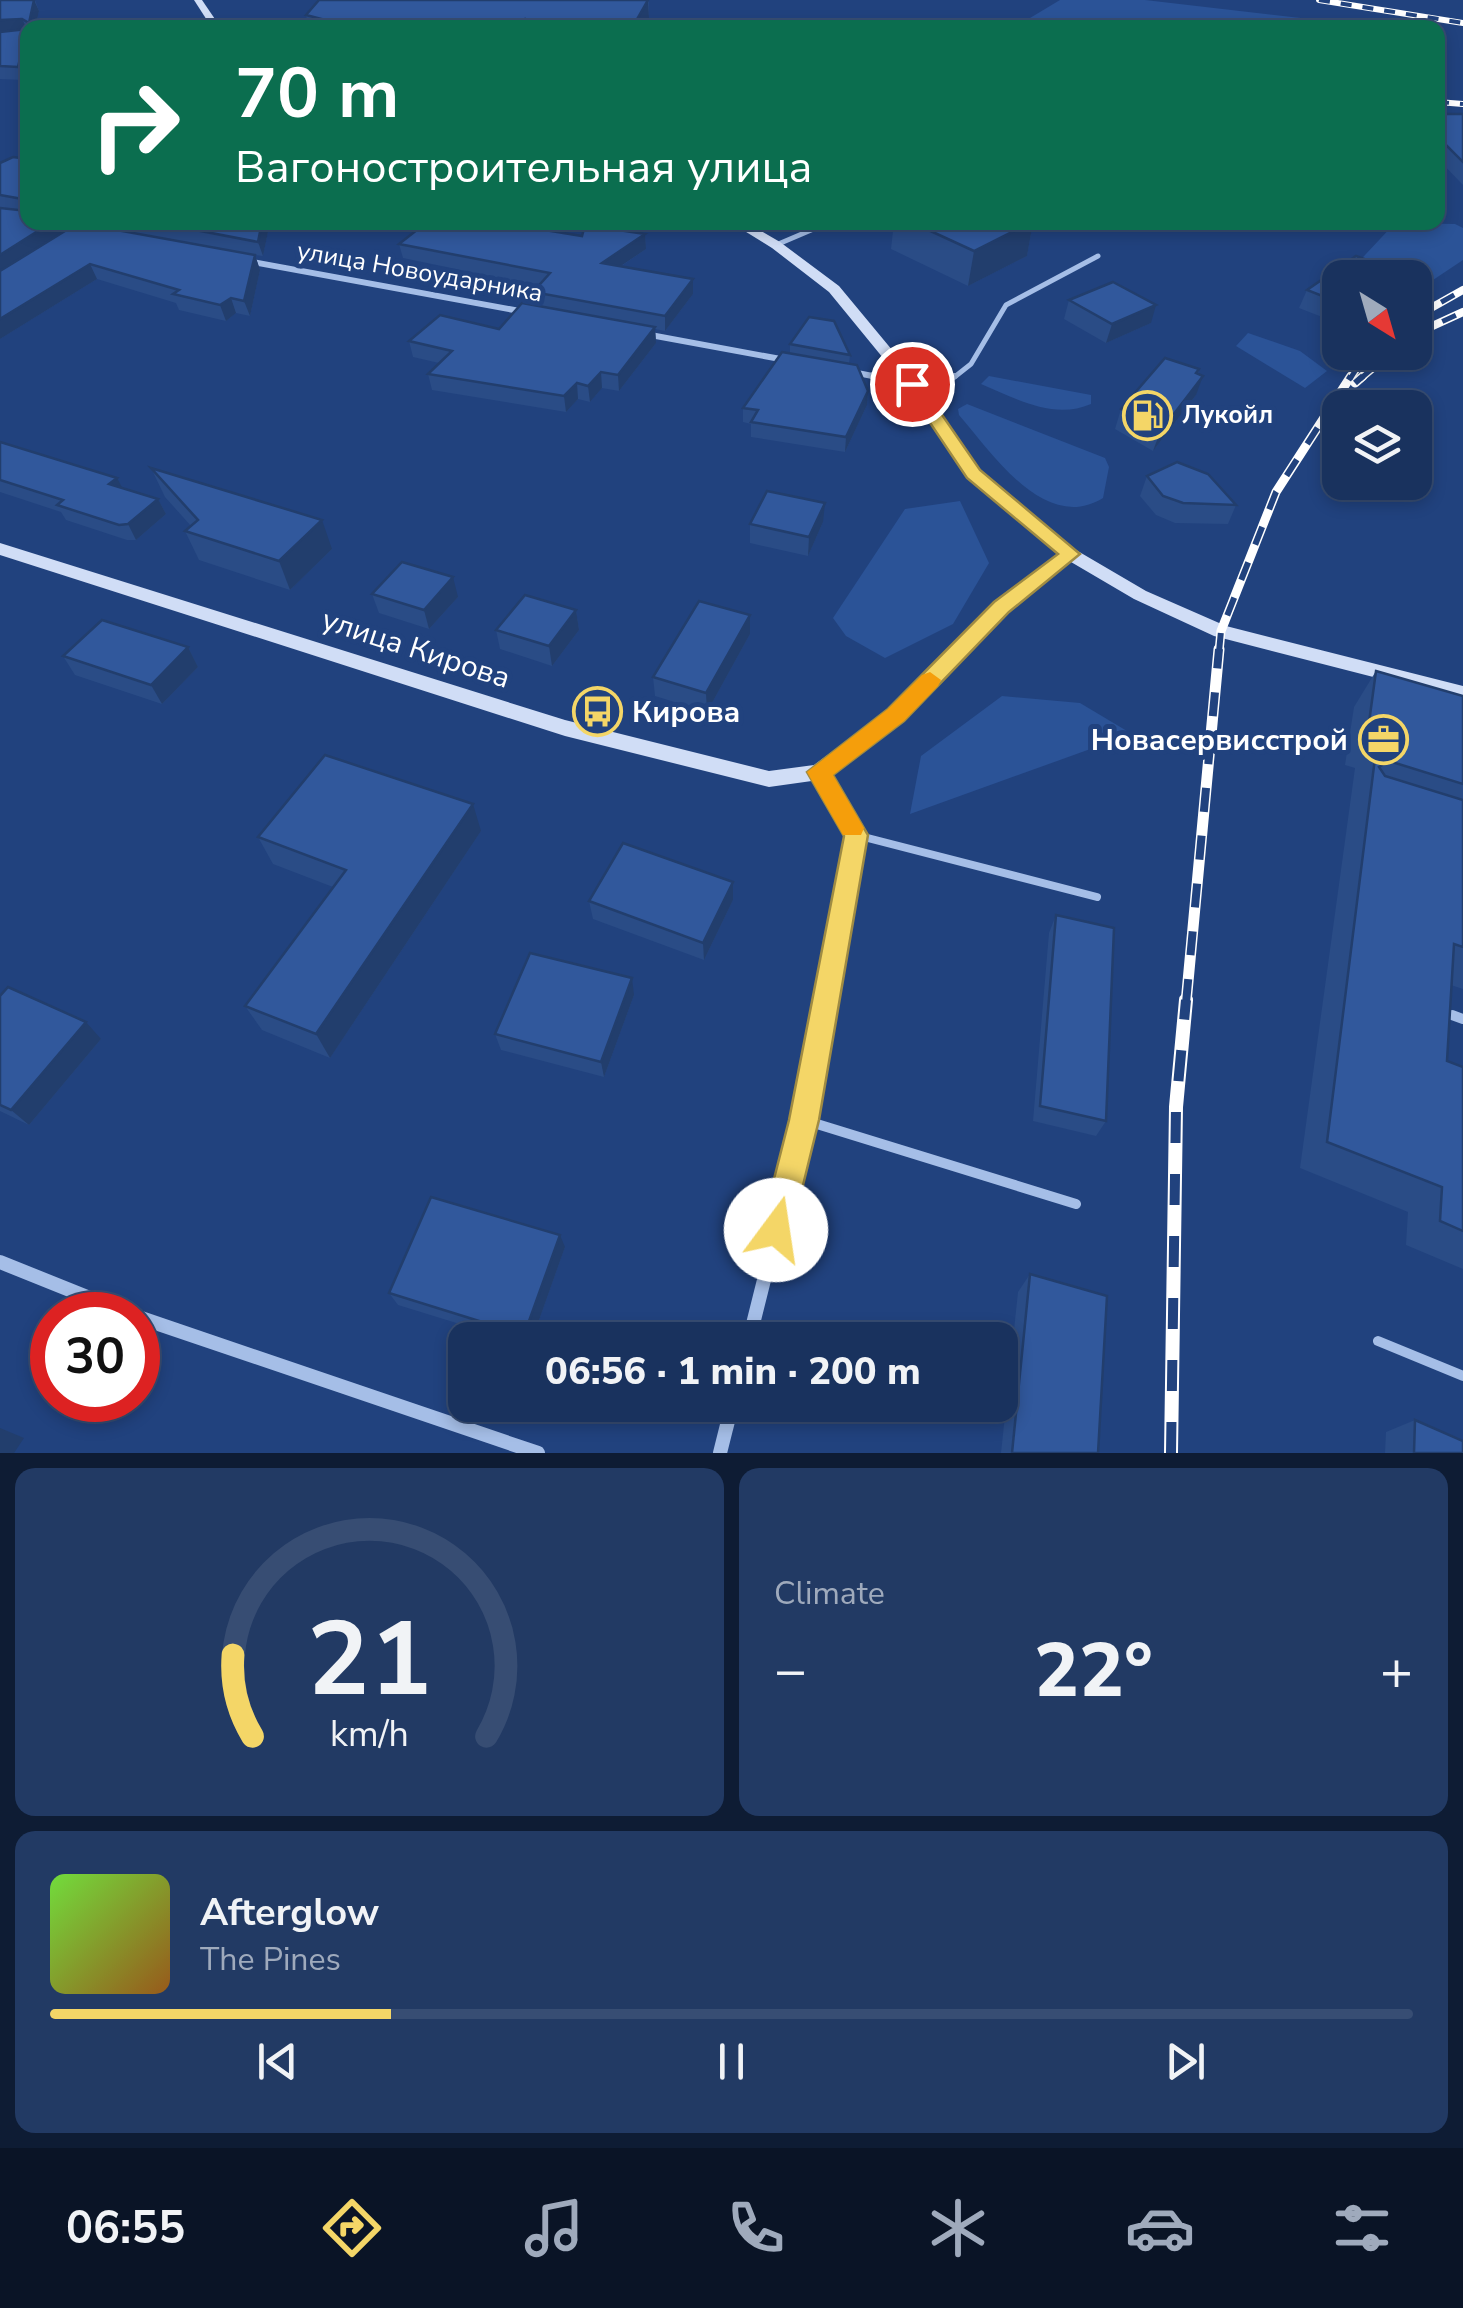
<!DOCTYPE html>
<html lang="en">
<head>
<meta charset="utf-8">
<style>
  body { margin:0; font-family:"Nunito Sans",sans-serif; background:#223a64; color:#f1f3f6; height:100vh; display:flex; flex-direction:column; font-size:38px; white-space:nowrap }
  * { box-sizing:border-box; margin:0 }
  p { font-size:32px; color:#9faabc }
  .icon { flex:none; width:55px; height:55px; fill:none; stroke:currentColor; stroke-width:2; stroke-linecap:round; stroke-linejoin:round }
  .map { position:relative; height:1453px; overflow:hidden }
  .details { display:flex; flex-direction:column; gap:15px; padding:15px; background:#0e1c34; flex:1 }
  .details>* { flex:none }
  .banner { position:absolute; left:20px; top:20px; width:1425px; height:210px; border-radius:20px; box-shadow:0 5px 15px #0003,0 0 0 2px #374d73; background:#0b6e4f; color:#fff; overflow:hidden }
  .needle { width:65px; rotate:143deg }
  .buttons { position:absolute; left:1322px; top:260px; display:grid; gap:20px }
  .buttons a { display:grid; place-items:center; width:110px; height:110px; border-radius:20px; background:#19325e; box-shadow:0 5px 15px #0003,0 0 0 2px #374d73; font-size:50px }
  .speed { position:absolute; left:30px; top:1292px; display:flex; gap:20px; font-size:50px; font-weight:700; text-align:center }
  .speed>* { display:grid; place-content:center; width:130px; height:130px; border-radius:50%; background:#19325e; box-shadow:0 5px 15px #0003,0 0 0 2px #374d73; line-height:1 }
  .speed .limit { border:15px solid #d22; background:#fff; color:#111 }
  .pin { position:absolute; display:grid; place-items:center; width:85px; height:85px; color:#fff; margin:-42px; border:5px solid #fff; border-radius:50%; box-shadow:0 2px 10px #0007 }
  .me { position:absolute; width:110px; margin:-55px; rotate:14deg; stroke-linejoin:round; filter:drop-shadow(0 0 8px #0008) }
  .turn { display:flex; align-items:center; gap:35px; height:210px; padding:0 50px; font-size:45px }
  .turn .icon { width:130px; height:130px; stroke-width:2.5 }
  .turn b { display:block; font-size:70px; line-height:85px }
  .big { font-size:75px; font-weight:800; line-height:1.1 }
  .details .tile { flex:1; display:flex; flex-direction:column; justify-content:center; gap:15px; min-width:0; padding:0 35px; border-radius:20px; background:#223a64 }
  .details .dial { align-items:center; gap:0 }
  .dial svg { height:260px; overflow:visible; fill:none; stroke:#374d73; stroke-width:7; stroke-linecap:round; text-anchor:middle }
  .dial text { fill:#f1f3f6; stroke:none }
  .song { display:flex; align-items:center; gap:30px }
  .cover { width:120px; height:120px; border-radius:15px; background:linear-gradient(135deg,hsl(100 70% 55%),hsl(30 70% 35%)) }
  .played { height:10px; border-radius:5px; background:linear-gradient(90deg,#f4d667 25%,#374d73 25%) }
  .keys { display:flex; justify-content:space-around; direction:ltr }
  .heat { display:flex; justify-content:space-between; align-items:center; font-size:55px; direction:ltr }
  .details .tiles { flex:1; display:grid; gap:15px; grid-template-columns:1fr 1fr }
  .tile:last-child { grid-column:span 2 }
  .trip { position:absolute; left:448px; top:1322px; width:570px; height:100px; border-radius:20px; background:#19325e; box-shadow:0 5px 15px #0003,0 0 0 2px #374d73; font-weight:800; line-height:100px; text-align:center }
  .dock { display:flex; height:160px; justify-content:space-around; align-items:center; background:#0a1426; color:#9faabc }
  .dock .icon { width:70px; height:70px }
  .dock .on { color:#f4d667 }
  .dock b { font-size:45px; color:#f1f3f6 }
  .map>svg:first-child { display:block }
  .green { fill:#2b5397 }
  .lines { fill:none; stroke-linecap:round; stroke-linejoin:round }
  .lane-far3 { stroke:#a5bee7; stroke-width:5 }
  .lane-far2 { stroke:#a5bee7; stroke-width:6 }
  .lane-far1 { stroke:#a5bee7; stroke-width:8 }
  .lane { stroke:#a5bee7; stroke-width:10 }
  .street-far3 { stroke:#a5bee7; stroke-width:6 }
  .street-far2 { stroke:#a5bee7; stroke-width:9 }
  .street-far1 { stroke:#a5bee7; stroke-width:11 }
  .street { stroke:#a5bee7; stroke-width:14 }
  .secondary { fill:#d0ddf6; fill-rule:evenodd }
  .rail-far4-casing { stroke:#fff; stroke-width:6 }
  .rail-far3-casing { stroke:#fff; stroke-width:8 }
  .rail-far2-casing { stroke:#fff; stroke-width:9 }
  .rail-far1-casing { stroke:#fff; stroke-width:11 }
  .rail-casing { stroke:#fff; stroke-width:14 }
  .rail-far4 { stroke:#21427e; stroke-width:4; stroke-dasharray:11; stroke-linecap:butt }
  .rail-far3 { stroke:#21427e; stroke-width:5; stroke-dasharray:15; stroke-linecap:butt }
  .rail-far2 { stroke:#21427e; stroke-width:6; stroke-dasharray:19; stroke-linecap:butt }
  .rail-far1 { stroke:#21427e; stroke-width:8; stroke-dasharray:24; stroke-linecap:butt }
  .rail { stroke:#21427e; stroke-width:10; stroke-dasharray:31; stroke-linecap:butt }
  .wall { fill:#2a4c86 }
  .shaded-wall { fill:#223e6d }
  .building { fill:#31589c; stroke:#223e6d; stroke-width:2.5 }
  .route { fill:#f4d667; stroke:#9f8b43; stroke-width:2.5 }
  .slow { fill:#f59e0b }
  .labels { text-anchor:middle; dominant-baseline:central; stroke-width:10; stroke-linejoin:round; paint-order:stroke }
  .far-street-label { font-size:25px; fill:#fff; stroke:#21427e }
  .far-poi-label { font-size:25px; font-weight:bold; fill:#fff; stroke:#21427e; text-anchor:start }
  .street-label { font-size:30px; fill:#fff; stroke:#21427e }
  .poi-label { font-size:30px; font-weight:bold; fill:#fff; stroke:#21427e; text-anchor:start }
</style>
</head>
<body>
<div class="map">
<svg width="1463" height="1453" viewBox="0 0 1463 1453">
  <rect width="100%" height="100%" fill="#21427e"/>
  <!-- green -->
  <g class="green">
    <path d="M1060,0H1145L1379,27L1109,28L1025,21Z"/>
    <path d="M1395,223L1455,224L1463,228V260L1415,292V278L1371,277L1351,270Z"/>
    <path d="M1248,333L1300,351L1327,371L1305,388L1236,346Z"/>
    <path d="M989,376L1091,395V404C1054,420 1017,399 981,384Z"/>
    <path d="M967,404L1105,458L1109,467L1103,498C1045,534 992,453 959,415L958,409Z"/>
    <path d="M960,501L989,563L953,624L885,658L846,636L833,618L905,509Z"/>
    <path d="M1002,696L1080,703L1132,734L910,814L921,756Z"/>
  </g>
  <g class="lines">
    <!-- lane-far3 -->
    <g class="lane-far3">
      <path d="M776,245L830,222"/>
      <path d="M952,379L971,364L1006,305L1098,256"/>
    </g>
    <!-- lane-far2 -->
    <path class="lane-far2" d="M912,383L955,376"/>
    <!-- lane-far1 -->
    <path class="lane-far1" d="M856,835L1097,897"/>
    <!-- lane -->
    <g class="lane">
      <path d="M1452,1015L1463,1019"/>
      <path d="M804,1120L1076,1204"/>
      <path d="M1378,1341L1463,1376"/>
    </g>
    <!-- street-far3 -->
    <g class="street-far3">
      <path d="M39,222L83,231"/>
      <path d="M247,261L525,312"/>
      <path d="M645,334L786,360"/>
      <path d="M852,372L888,379"/>
    </g>
    <!-- street-far2 -->
    <path class="street-far2" d="M874,376L912,383"/>
    <!-- street-far1 -->
    <path class="street-far1" d="M819,773L856,835L825,1003"/>
    <!-- street -->
    <g class="street">
      <path d="M0,1262L132,1315"/>
      <path d="M138,1317L538,1453"/>
      <path d="M749,1340L804,1120L826,1000"/>
      <path d="M720,1453L732,1405"/>
    </g>
    <!-- secondary -->
    <g class="secondary">
      <path d="M194,0H202L221,28H212Z"/>
      <path d="M730,222H746L780,242L839,286L917,380L979,471L1076,550L1146,591L1226,626L1463,686V700L1214,636L1134,599L1071,562L1007,611L903,720L826,779L769,787L565,736L0,555V543L565,720L769,771L814,765L889,710L995,603L1059,554L967,477L906,386L829,292L772,248Z"/>
    </g>
    <defs>
      <g id="rail-far4">
        <path d="M1319,0L1463,23"/>
        <path d="M1438,102L1463,104"/>
      </g>
      <g id="rail-far3">
        <path d="M1415,317L1463,290"/>
        <path d="M1415,334L1463,312"/>
        <path d="M1350,379L1367,352"/>
        <path d="M1360,379L1392,352"/>
      </g>
      <g id="rail-far2">
        <path d="M1355,383L1363,376"/>
        <path d="M1219,652L1221,631L1276,492L1351,376"/>
      </g>
      <path id="rail-far1" d="M1186,1003L1219,649"/>
      <path id="rail" d="M1171,1453L1176,1107L1186,1000"/>
    </defs>
    <!-- rail-far4 casing -->
    <use href="#rail-far4" class="rail-far4-casing"/>
    <!-- rail-far3 casing -->
    <use href="#rail-far3" class="rail-far3-casing"/>
    <!-- rail-far2 casing -->
    <use href="#rail-far2" class="rail-far2-casing"/>
    <!-- rail-far1 casing -->
    <use href="#rail-far1" class="rail-far1-casing"/>
    <!-- rail casing -->
    <use href="#rail" class="rail-casing"/>
    <!-- rail-far4 -->
    <use href="#rail-far4" class="rail-far4"/>
    <!-- rail-far3 -->
    <use href="#rail-far3" class="rail-far3"/>
    <!-- rail-far2 -->
    <use href="#rail-far2" class="rail-far2"/>
    <!-- rail-far1 -->
    <use href="#rail-far1" class="rail-far1"/>
    <!-- rail -->
    <use href="#rail" class="rail"/>
  </g>
  <!-- wall -->
  <g class="wall">
    <path d="M0,0H35L39,11L35,28H28V63L24,80L0,79Z"/>
    <path d="M649,0V18L644,28H309L306,15Z"/>
    <path d="M1438,114H1463V185L1438,159Z"/>
    <path d="M28,159V222H60L64,232L101,226L99,222H270L263,256L255,255L260,270L250,316L236,313L226,321L179,310L176,303L97,279L0,339V163Z"/>
    <path d="M894,222H1033L1027,256L968,286L891,249Z"/>
    <path d="M645,234L646,249L620,267L693,294L665,331L655,329L656,343L619,391L602,388L590,402L578,399L566,412L432,390L428,374L439,363L413,357L409,341L499,329L535,305L533,292L538,286L403,258L399,244Z"/>
    <path d="M1356,256L1402,273L1400,278H1340V324L1299,308L1307,290Z"/>
    <path d="M1069,300L1151,323L1106,343L1064,319Z"/>
    <path d="M790,344L850,355L849,364L868,391L867,405L845,452L751,437V424L743,422V408L790,353Z"/>
    <path d="M1199,369L1196,395L1153,451L1115,429L1121,409Z"/>
    <path d="M0,442L122,488L158,499L166,514L136,540H127L66,520L61,512L0,492Z"/>
    <path d="M151,468L332,549L290,590L199,560L185,531L191,526L165,497Z"/>
    <path d="M1147,476L1236,505L1228,524L1175,523L1156,515L1140,496Z"/>
    <path d="M823,522L808,556L750,543V524Z"/>
    <path d="M372,594L458,597L429,629L379,613Z"/>
    <path d="M576,610L579,630L552,666L500,649L496,630Z"/>
    <path d="M750,615V634L707,712L655,696L653,677Z"/>
    <path d="M188,647L198,667L162,704L75,675L63,656Z"/>
    <path d="M1376,671L1463,696V989L1451,985L1447,1061L1463,1067V1269L1406,1245L1408,1212L1300,1168L1355,768L1345,765L1354,707Z"/>
    <path d="M481,831L330,1058L262,1030L245,1006L333,887L273,864L258,837Z"/>
    <path d="M733,900L704,960L593,919L589,901Z"/>
    <path d="M1056,915L1106,1121L1096,1136L1033,1121L1049,933Z"/>
    <path d="M634,995L604,1077L501,1050L495,1034Z"/>
    <path d="M0,996L101,1039L29,1125L0,1111Z"/>
    <path d="M565,1247L532,1340H512L398,1305L389,1293Z"/>
    <path d="M1030,1274L1098,1453H1001L1018,1292Z"/>
    <path d="M1415,1420L1463,1453H1385L1386,1432Z"/>
  </g>
  <!-- shaded-wall -->
  <g class="shaded-wall">
    <path d="M34,0L39,11L35,28H31L29,23Z"/>
    <path d="M648,0L649,18L644,28H632Z"/>
    <path d="M22,19L28,30V63L24,80L0,33V20Z"/>
    <path d="M525,19L526,28H515Z"/>
    <path d="M52,222H60L65,234L0,275V255Z"/>
    <path d="M262,222H270L263,256L258,242Z"/>
    <path d="M1033,222L1027,256L968,286L974,251Z"/>
    <path d="M645,234L646,249L603,278L602,263Z"/>
    <path d="M255,255L260,270L250,316L244,301Z"/>
    <path d="M90,264L97,279L0,339V319Z"/>
    <path d="M693,279V294L665,331V316Z"/>
    <path d="M231,298L236,313L226,321L220,305Z"/>
    <path d="M1156,305L1151,323L1106,343L1112,324Z"/>
    <path d="M655,327L656,343L619,391L618,375Z"/>
    <path d="M601,372L602,388L590,402L588,386Z"/>
    <path d="M1203,376L1196,395L1153,451L1160,432Z"/>
    <path d="M577,383L578,399L566,412L564,396Z"/>
    <path d="M868,391L867,405L845,452L846,437Z"/>
    <path d="M117,478L125,493L109,484Z"/>
    <path d="M158,499L166,514L136,540L128,524Z"/>
    <path d="M825,503L823,522L808,556L809,537Z"/>
    <path d="M322,520L332,549L290,590L279,561Z"/>
    <path d="M453,577L458,597L429,629L424,610Z"/>
    <path d="M576,610L579,630L552,666L549,646Z"/>
    <path d="M750,615V634L707,712L706,693Z"/>
    <path d="M188,647L198,667L162,704L151,685Z"/>
    <path d="M473,804L481,831L330,1058L316,1034Z"/>
    <path d="M733,882V900L704,960L703,943Z"/>
    <path d="M632,978L634,995L604,1077L601,1062Z"/>
    <path d="M86,1022L101,1039L29,1125L11,1110Z"/>
    <path d="M560,1235L565,1247L532,1340H527L524,1335Z"/>
    <path d="M0,1428L24,1438L14,1453H0Z"/>
  </g>
  <!-- building -->
  <g class="building">
    <path d="M0,0H34L29,23L22,19L0,20Z"/>
    <path d="M319,0H648L632,28H532L525,19L515,28H356L306,15Z"/>
    <path d="M27,29L18,67L0,66V32Z"/>
    <path d="M1438,114H1463V162L1438,137Z"/>
    <path d="M13,157L28,159V200L0,195V163Z"/>
    <path d="M0,208L28,211V222H52L0,255Z"/>
    <path d="M154,222H262L258,242Z"/>
    <path d="M427,222H496L582,236L585,225L645,234L602,263L693,279L665,316L533,292L550,273L399,244Z"/>
    <path d="M911,222H1032L974,251Z"/>
    <path d="M78,223L255,255L244,301L231,298L220,305L173,294L179,290L90,264L0,319V271Z"/>
    <path d="M1356,256L1402,273L1396,278H1340V303L1307,290Z"/>
    <path d="M1113,282L1156,305L1112,324L1069,300Z"/>
    <path d="M522,303L655,327L618,375L601,372L588,386L577,383L564,396L428,374L452,351L409,341L440,315L499,329Z"/>
    <path d="M809,317L834,321L850,355L790,344Z"/>
    <path d="M782,352L857,365L868,391L846,437L751,422L758,410L743,408Z"/>
    <path d="M1165,358L1199,369L1196,373L1203,376L1160,432L1121,409Z"/>
    <path d="M0,442L117,478L109,484L158,499L128,524L119,525L57,505L63,500L0,480Z"/>
    <path d="M1177,462L1208,474L1236,505L1183,503L1163,496L1147,476Z"/>
    <path d="M151,468L322,520L279,561L185,531L198,520Z"/>
    <path d="M767,491L825,503L809,537L750,524Z"/>
    <path d="M402,562L453,577L424,610L372,594Z"/>
    <path d="M525,595L576,610L549,646L496,630Z"/>
    <path d="M699,601L750,615L706,693L653,677Z"/>
    <path d="M102,620L188,647L151,685L63,656Z"/>
    <path d="M1376,671L1463,696V784L1389,761L1379,767L1385,776L1463,800V947L1454,944L1447,1061L1463,1067V1231L1440,1221L1442,1187L1327,1142L1378,734L1368,730Z"/>
    <path d="M325,755L473,804L316,1034L245,1006L346,870L258,837Z"/>
    <path d="M623,843L733,882L703,943L589,901Z"/>
    <path d="M1056,915L1114,928L1106,1121L1040,1106Z"/>
    <path d="M530,953L632,978L601,1062L495,1034Z"/>
    <path d="M8,987L86,1022L11,1110L0,1105V996Z"/>
    <path d="M431,1197L560,1235L524,1335L389,1293Z"/>
    <path d="M1030,1274L1107,1296L1098,1453H1012Z"/>
    <path d="M1415,1420L1463,1441V1453H1414Z"/>
  </g>
  <!-- route -->
  <path class="route" d="M906,380H918L980,470L1080,554L1009,612L904,721L833,775L868,835L819,1120L792,1230L788,1241L776,1246L765,1241L761,1230L789,1120L844,836L807,772L888,709L994,602L1058,554L967,478L904,384Z"/>
  <!-- slow -->
  <path class="slow" d="M930,672L941,680L938,686L904,721L833,775L864,828L861,835H843L807,772L888,709L922,675Z"/>
  <!-- icons -->
  <defs>
    <symbol id="fuel-ring" viewBox="-11 -11 22 22"><circle r="9.5" fill="#21427e" stroke="#f4d667" stroke-width="1.5"/><path d="M-5.5-6h7V0h2V4h1.3V-2.5L3-4.5l.8-.8L6-3V5H2.5V1h-1V6h-7ZM-4.2-4.7v3.2H.2V-4.7Z" fill="#f4d667"/></symbol>
    <symbol id="bus-ring" viewBox="-11 -11 22 22"><circle r="9.5" fill="#21427e" stroke="#f4d667" stroke-width="1.5"/><path d="M-5-6H5V4H4V6H2V4H-2V6H-4V4H-5ZM-3.5-4V0h7V-4ZM-3.5 1.2v1.5H-2V1.2ZM2 1.2v1.5H3.5V1.2Z" fill="#f4d667"/></symbol>
    <symbol id="office-ring" viewBox="-11 -11 22 22"><circle r="9.5" fill="#21427e" stroke="#f4d667" stroke-width="1.5"/><path d="M-6-3h4V-5.5h4V-3h4V5H-6ZM-1-4.5V-3h2v-1.5ZM-6 0V1H6V0Z" fill="#f4d667"/></symbol>
  </defs>
  <g fill-rule="evenodd">
    <use href="#fuel-ring" x="1120" y="388" width="55" height="55"/>
    <use href="#bus-ring" x="570" y="684" width="55" height="55"/>
    <use href="#office-ring" x="1356" y="712" width="55" height="55"/>
  </g>
  <g class="labels">
    <!-- far-street labels -->
    <g class="far-street-label">
      <text transform="translate(420 272) rotate(10)">улица Новоударника</text>
    </g>
    <!-- far-poi labels -->
    <g class="far-poi-label">
      <text x="1182" y="415">Лукойл</text>
    </g>
    <!-- street labels -->
    <g class="street-label">
      <text transform="translate(416 649) rotate(18)">улица Кирова</text>
    </g>
    <!-- poi labels -->
    <g class="poi-label">
      <text x="632" y="712">Кирова</text>
      <text x="1348" y="740" text-anchor="end">Новасервисстрой</text>
    </g>
  </g>
</svg>
<div class="buttons">
<a><svg class="needle" viewBox="-14 -14 28 28"><path d="M0-13l5 13h-10z" fill="#e53935"/><path d="M0 13l5-13h-10z" fill="#9faabc"/></svg></a>
<a><svg class="icon" aria-label="layers" viewBox="0 0 24 24"><path d="M12 4l9 5-9 5-9-5zM3 14l9 5 9-5"/></svg></a>
</div>
<div class="speed"><div class="limit">30</div></div>
<div class="pin" style="left:912px;top:384px;background:#d93025"><svg class="icon" aria-label="arrive" viewBox="0 0 24 24"><path d="M6 21V4h12l-3 4 3 4H6"/></svg></div>
<svg class="me" style="left:776px;top:1230px" viewBox="-20 -20 40 40"><circle r="19" fill="#fff"/><path d="M0-13L10 11 0 6-10 11z" fill="#f4d667"/></svg>
<div class="trip">06:56 · 1 min · 200 m</div>
<div class="banner">
<div class="turn"><svg class="icon" aria-label="right" viewBox="0 0 24 24"><path d="M7 20v-9h11M14 6l5 5-5 5"/></svg><div><b>70 m</b>Вагоностроительная улица</div></div>
</div>
</div>
<section class="details">
<div class="tiles">
<div class="tile dial"><svg viewBox="0 0 100 80">
<path d="M14 69A42 42 0 1 1 86 69"/>
<path d="M14 69A42 42 0 0 1 8 44" stroke="#f4d667"/>
<text x="50" y="56" font-size="32" font-weight="700">21</text>
<text x="50" y="72" font-size="11">km/h</text>
</svg></div>
<div class="tile"><p>Climate</p>
<div class="heat"><a>−</a><b class="big">22°</b><a>+</a></div>
</div>
<div class="tile">
<div class="song"><i class="cover"></i><div><b>Afterglow</b><p>The Pines</p></div></div>
<div class="played"></div>
<div class="keys"><svg class="icon" aria-label="previous" viewBox="0 0 24 24"><path d="M18 5L8 12l10 7zM5 5v14"/></svg><svg class="icon" aria-label="pause" viewBox="0 0 24 24"><path d="M8 5v14M16 5v14"/></svg><svg class="icon" aria-label="next" viewBox="0 0 24 24"><path d="M6 5l10 7-10 7zM19 5v14"/></svg></div>
</div>
</div>
</section>
<nav class="dock">
<b>06:55</b>
<svg class="icon on" aria-label="directions" viewBox="0 0 24 24"><path d="M12 3l9 9-9 9-9-9zM9 14v-3h6M13 9l2 2-2 2"/></svg>
<svg class="icon" aria-label="music" viewBox="0 0 24 24"><path d="M9 18V5l10-2v13"/><circle cx="6" cy="18" r="3"/><circle cx="16" cy="16" r="3"/></svg>
<svg class="icon" aria-label="phone" viewBox="0 0 24 24"><path d="M5 4h4l2 5-3 2q2 4 5 5l2-3 5 2v4C11 20 4 13 5 4z"/></svg>
<svg class="icon" aria-label="climate" viewBox="0 0 24 24"><path d="M12 3v18M4 7l16 10M4 17L20 7"/></svg>
<svg class="icon" aria-label="car" viewBox="0 0 24 24"><path d="M5 17H2v-5l4-1 3-4h7l3 4 3 1v5h-3M9 17h6M6 11h13"/><circle cx="7" cy="17" r="2"/><circle cx="17" cy="17" r="2"/></svg>
<svg class="icon" aria-label="filters" viewBox="0 0 24 24"><path d="M4 7h16M4 17h16"/><circle cx="9" cy="7" r="2"/><circle cx="15" cy="17" r="2"/></svg>
</nav>
</body>
</html>
